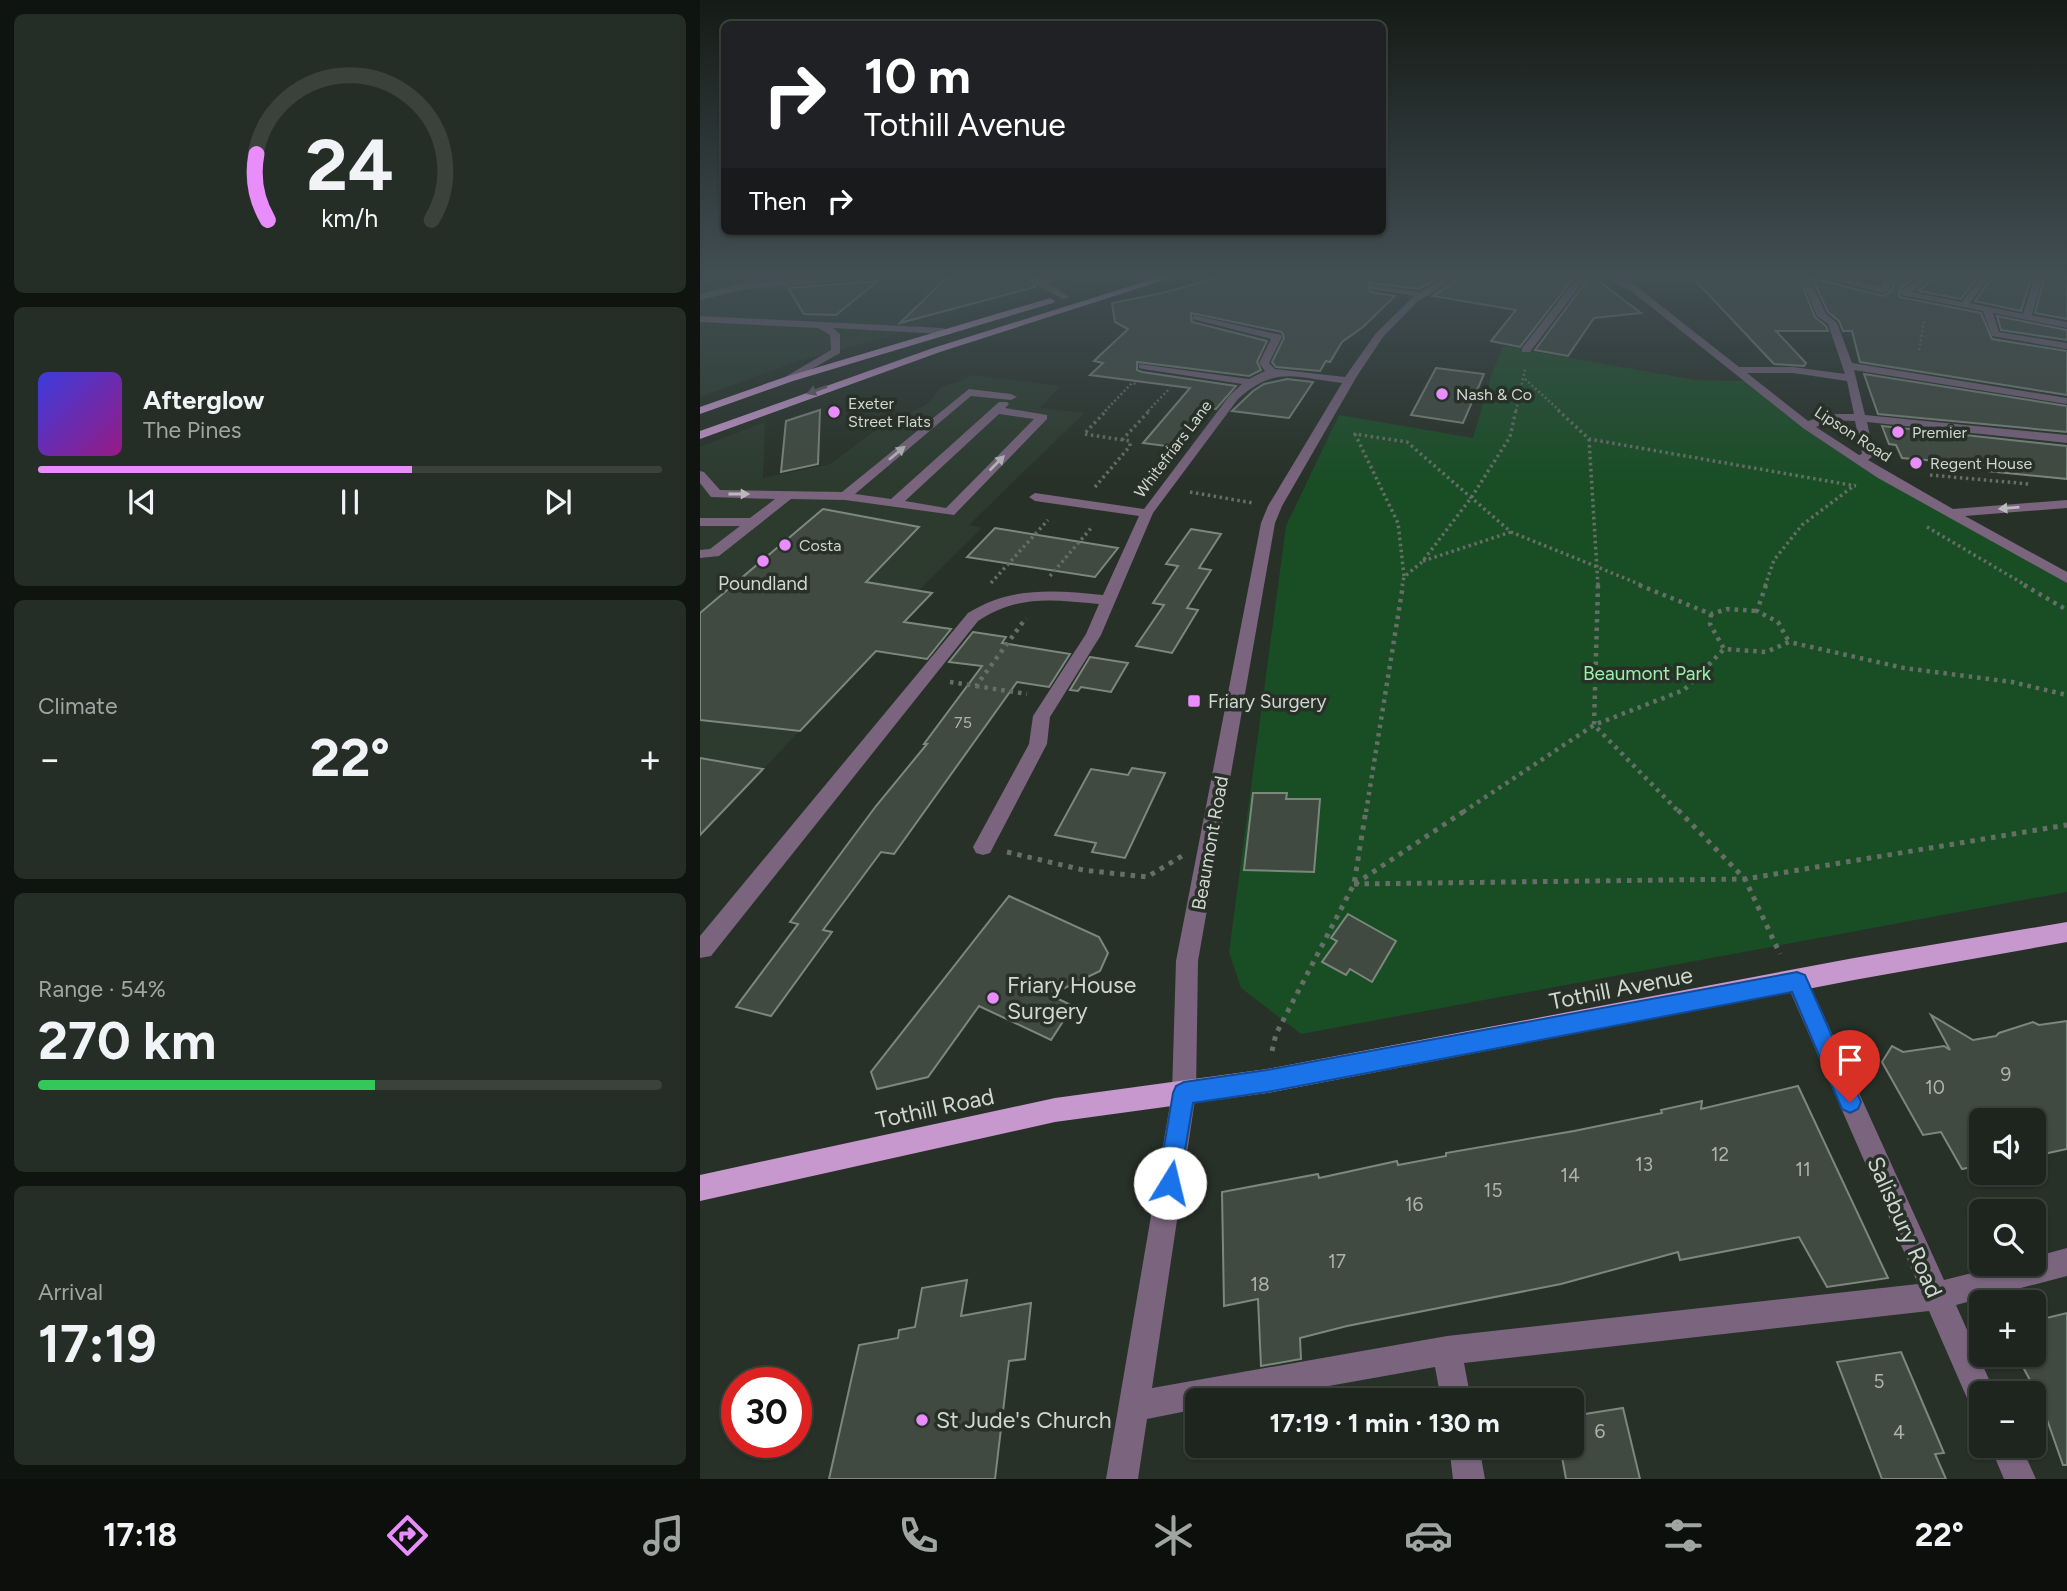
<!DOCTYPE html>
<html lang="en">
<head>
<meta charset="utf-8">
<style>
  body { margin:0; font-family:Figtree,sans-serif; background:#252d27; color:#f1f3f6; height:100vh; display:flex; flex-direction:column; font-size:26px; white-space:nowrap }
  * { box-sizing:border-box; margin:0 }
  p { font-size:23px; color:#a0a5a4 }
  .icon { flex:none; width:38px; height:38px; fill:none; stroke:currentColor; stroke-width:2; stroke-linecap:round; stroke-linejoin:round }
  .map { position:relative; flex:1; overflow:hidden }
  .panel { display:flex; flex-direction:column; gap:14px; padding:14px; background:#101410; width:700px }
  .panel>* { flex:none }
  .top-card { position:absolute; left:21px; top:21px; width:665px; height:214px; border-radius:10px; box-shadow:0 2px 5px #0004,0 0 0 2px #3b423c; background:#202124; color:#fff; overflow:hidden }
  .tools { position:absolute; left:1269px; top:1108px; display:grid; gap:14px }
  .tools a { display:grid; place-items:center; width:77px; height:77px; border-radius:10px; background:#1d251e; box-shadow:0 2px 5px #0004,0 0 0 2px #3b423c; font-size:35px }
  .speed { position:absolute; left:21px; top:1367px; display:flex; gap:14px; font-size:35px; font-weight:700; text-align:center }
  .speed>* { display:grid; place-content:center; width:91px; height:91px; border-radius:50%; background:#1d251e; box-shadow:0 2px 5px #0004,0 0 0 2px #3b423c; line-height:1 }
  .speed .limit { border:10px solid #d22; background:#fff; color:#111 }
  .pin { position:absolute; display:grid; place-items:center; width:60px; height:60px; color:#fff; margin:-72px -30px; border-radius:50% 50% 50% 0; rotate:-45deg; box-shadow:0 0 7px #0007 }
  .pin .icon { rotate:45deg }
  .me { position:absolute; width:77px; margin:-38px; rotate:9deg; stroke-linejoin:round; filter:drop-shadow(0 0 5px #0008) }
  .turn { display:flex; align-items:center; gap:24px; height:147px; padding:0 28px; font-size:32px }
  .turn .icon { width:91px; height:91px; stroke-width:2.5 }
  .turn b { display:block; font-size:49px; line-height:60px }
  .then { display:flex; align-items:center; height:66px; padding:0 28px; background:#0003; gap:14px; font-size:26px }
  .big { font-size:52px; font-weight:700; line-height:1.1 }
  .panel .widget { flex:1; display:flex; flex-direction:column; justify-content:center; gap:10px; min-width:0; padding:0 24px; border-radius:10px; background:#252d27 }
  .panel .dial { align-items:center; gap:0 }
  .dial svg { height:182px; overflow:visible; fill:none; stroke:#3b423c; stroke-width:7; stroke-linecap:round; text-anchor:middle }
  .dial text { fill:#f1f3f6; stroke:none }
  .song { display:flex; align-items:center; gap:21px }
  .cover { width:84px; height:84px; border-radius:10px; background:linear-gradient(135deg,hsl(240 70% 55%),hsl(310 70% 35%)) }
  .played { height:7px; border-radius:4px; background:linear-gradient(90deg,#ea8dfc 60%,#3b423c 60%) }
  .keys { display:flex; justify-content:space-around; direction:ltr }
  .heat { display:flex; justify-content:space-between; align-items:center; font-size:38px; direction:ltr }
  .charge { height:10px; border-radius:5px; background:linear-gradient(90deg,#34c759 54%,#3b423c 0) }
  .trip { position:absolute; left:485px; top:1388px; width:399px; height:70px; border-radius:10px; background:#1d251e; box-shadow:0 2px 5px #0004,0 0 0 2px #3b423c; font-weight:700; line-height:70px; text-align:center }
  .dock { display:flex; height:112px; justify-content:space-around; align-items:center; background:#0c0f0c; color:#a0a5a4 }
  .dock .icon { width:49px; height:49px }
  .dock .current { color:#ea8dfc }
  .dock b { font-size:32px; color:#f1f3f6 }
  main { display:flex; flex:1; min-height:0 }
  .map>svg:first-child { display:block }
  .built { fill:#2c3b2e }
  .green { fill:#194e25 }
  .building { fill:#404a41; stroke:#7c877d; stroke-width:2 }
  .lines { fill:none; stroke-linecap:round; stroke-linejoin:round }
  .path-far3 { stroke:#666f67; stroke-width:2.5; stroke-dasharray:2 2.5; stroke-linecap:butt }
  .path-far2 { stroke:#666f67; stroke-width:3.5; stroke-dasharray:2.5 3.5; stroke-linecap:butt }
  .path-far1 { stroke:#666f67; stroke-width:4.5; stroke-dasharray:3.5 5; stroke-linecap:butt }
  .path { stroke:#666f67; stroke-width:5; stroke-dasharray:4.5 6; stroke-linecap:butt }
  .minor { fill:#7a647e; fill-rule:evenodd }
  .major { fill:#c698ce; fill-rule:evenodd }
  .oneway { fill:#675a6a }
  .oneway2 { fill:#bababc }
  .route { fill:#1a73e8; stroke:#114b97; stroke-width:2 }
  .poi-dot { fill:#ea8dfc; stroke:#273128; stroke-width:2.5 }
  .labels { text-anchor:middle; dominant-baseline:central; stroke-width:7; stroke-linejoin:round; paint-order:stroke }
  .far-poi-label { font-size:16px; fill:#d0d6d1; stroke:#273128; text-anchor:start }
  .far-street-label { font-size:16px; fill:#d0d6d1; stroke:#273128 }
  .number-label { font-size:16px; fill:#acb3ad }
  .poi-label { font-size:19px; fill:#d0d6d1; stroke:#273128 }
  .park-label { font-size:19px; fill:#98f2a5; stroke:#273128 }
  .street-label { font-size:19px; fill:#d0d6d1; stroke:#273128 }
  .near-number-label { font-size:19px; fill:#acb3ad }
  .near-poi-label { font-size:23px; fill:#d0d6d1; stroke:#273128; text-anchor:start }
  .near-street-label { font-size:23px; fill:#d0d6d1; stroke:#273128 }
</style>
</head>
<body>
<main>
<section class="panel">
<div class="widget dial"><svg viewBox="0 0 100 80">
<path d="M14 69A42 42 0 1 1 86 69"/>
<path d="M14 69A42 42 0 0 1 9 40" stroke="#ea8dfc"/>
<text x="50" y="56" font-size="32" font-weight="700">24</text>
<text x="50" y="72" font-size="11">km/h</text>
</svg></div>
<div class="widget">
<div class="song"><i class="cover"></i><div><b>Afterglow</b><p>The Pines</p></div></div>
<div class="played"></div>
<div class="keys"><svg class="icon" aria-label="previous" viewBox="0 0 24 24"><path d="M18 5L8 12l10 7zM5 5v14"/></svg><svg class="icon" aria-label="pause" viewBox="0 0 24 24"><path d="M8 5v14M16 5v14"/></svg><svg class="icon" aria-label="next" viewBox="0 0 24 24"><path d="M6 5l10 7-10 7zM19 5v14"/></svg></div>
</div>
<div class="widget"><p>Climate</p>
<div class="heat"><a>−</a><b class="big">22°</b><a>+</a></div>
</div>
<div class="widget"><p>Range · 54%</p><b class="big">270 km</b><div class="charge"></div></div>
<div class="widget"><p>Arrival</p><b class="big">17:19</b></div>
</section>
<div class="map">
<svg width="1367" height="1479" viewBox="0 0 1367 1479">
  <rect width="100%" height="100%" fill="#273128"/>
  <!-- built -->
  <g class="built">
    <path d="M150,275H365L389,282L95,362L0,397V289L43,282Z"/>
    <path d="M270,375L360,386L340,408L384,413L269,525L282,528L219,590L232,593L0,835V447L65,422L63,478L130,464L175,431L229,403L241,387L262,381Z"/>
  </g>
  <!-- green -->
  <path class="green" d="M803,346L995,380L1047,381L1105,426L1367,583V892L601,1034L541,988L529,952L586,526L639,415L773,438L792,373Z"/>
  <!-- building -->
  <g class="building">
    <path d="M256,275H348L349,282L335,277L332,280L335,287L200,323L245,279Z"/>
    <path d="M528,275H745L719,289L668,283L670,292L695,296L663,327L642,342L630,362L626,361L620,371L576,367L572,362L584,338L582,332L491,313L492,322L567,341L557,362L561,370L549,376L437,362V370L442,372L536,386L516,409L504,408L474,447L443,443L490,388L390,375L403,363L394,361L428,329L415,322L412,303L462,293Z"/>
    <path d="M764,275H876L820,347L791,341L816,310L733,296Z"/>
    <path d="M891,275L941,313L894,318L868,356L835,350Z"/>
    <path d="M990,275H1098L1115,317L1126,326L1128,331H1076L1106,363L1104,366L1074,364Z"/>
    <path d="M1197,275H1220L1200,289L1199,297L1281,313L1292,339L1367,351V395L1160,362L1152,331H1143L1139,321L1128,312L1112,278L1183,296L1191,291Z"/>
    <path d="M1238,275H1279L1261,299L1218,291Z"/>
    <path d="M1294,275H1332L1321,311L1275,301Z"/>
    <path d="M1345,275H1367V319L1335,313Z"/>
    <path d="M178,281L136,315L104,314L88,288Z"/>
    <path d="M1297,316L1367,330V340L1301,330Z"/>
    <path d="M736,368L784,374L763,423L711,415Z"/>
    <path d="M1164,374L1367,406V432L1178,414Z"/>
    <path d="M587,379L613,382L589,418L532,411L553,391L564,384Z"/>
    <path d="M120,410L118,464L81,472L86,421Z"/>
    <path d="M1182,426L1367,446V479L1287,471L1284,465L1202,458L1196,445L1189,444Z"/>
    <path d="M123,509L219,527L166,582L232,593L204,622L251,629L227,659L176,651L100,731L0,720V613Z"/>
    <path d="M295,528L381,542L418,548L395,577L267,557Z"/>
    <path d="M491,529L521,534L499,568L511,570L487,608L498,610L472,653L436,646L464,605L453,603L478,566L466,564Z"/>
    <path d="M273,632L306,637L302,643L370,654L349,687L317,682L194,854L181,852L123,930L132,932L71,1016L36,1007L98,924L90,922L176,806L227,744H224L282,666L249,662Z"/>
    <path d="M390,657L428,663L411,692L381,687L378,691L370,690Z"/>
    <path d="M0,758L63,769L0,835Z"/>
    <path d="M432,768L465,773L425,858L392,852L396,843L355,835L391,769L428,775Z"/>
    <path d="M553,793H587L586,799H620L614,872L544,870Z"/>
    <path d="M309,896L399,937L408,953L400,971L350,995L373,1006L351,1040L279,1006L228,1077L177,1089L171,1072Z"/>
    <path d="M648,914L696,941L672,982L650,969L646,975L622,962L637,941L631,938Z"/>
    <path d="M1231,1015L1273,1040L1296,1036L1299,1033L1333,1022L1339,1025L1367,1021V1149L1334,1156V1120H1281V1165L1262,1169L1241,1132L1223,1135L1182,1062L1192,1046L1203,1052L1244,1046L1250,1050Z"/>
    <path d="M1098,1086L1188,1278L1127,1287L1099,1237L980,1260L978,1252L861,1284L647,1326L600,1338L601,1359L561,1366L558,1299L524,1306L522,1192L618,1174L619,1178L697,1161L698,1165L746,1156V1153L874,1131L962,1113L961,1110L1002,1101L1001,1109Z"/>
    <path d="M267,1280L261,1316L331,1303L325,1359L309,1361L295,1479H129L159,1345L198,1338L199,1330L215,1327L222,1288Z"/>
    <path d="M1367,1313V1465H1363L1339,1397L1316,1354H1334V1321Z"/>
    <path d="M1201,1352L1244,1453L1235,1454L1246,1479H1182L1137,1362Z"/>
    <path d="M923,1408L940,1479H866L860,1446H872V1416Z"/>
  </g>
  <g class="lines">
    <!-- path-far3 -->
    <g class="path-far3">
      <path d="M1219,350L1224,321"/>
      <path d="M825,379L860,411"/>
      <path d="M405,411L432,383L436,384"/>
      <path d="M448,411L470,388"/>
      <path d="M816,411L825,369"/>
    </g>
    <!-- path-far2 -->
    <g class="path-far2">
      <path d="M858,410L889,439L1156,486"/>
      <path d="M889,439L898,586"/>
      <path d="M422,440L450,410"/>
      <path d="M1230,475L1329,484"/>
      <path d="M395,487L430,446V441L384,434L407,410"/>
      <path d="M490,492L553,503"/>
      <path d="M1227,527L1327,586"/>
      <path d="M723,561L811,532"/>
      <path d="M350,576L392,527"/>
      <path d="M704,576L698,523L655,434L707,442L811,532L944,586"/>
      <path d="M291,583L348,520"/>
      <path d="M702,586L704,577L722,562L771,498L810,437L816,410"/>
      <path d="M1065,586L1074,560L1102,525L1155,485"/>
    </g>
    <!-- path-far1 -->
    <g class="path-far1">
      <path d="M898,585L894,725L979,812"/>
      <path d="M939,585L1011,614L1027,609L1057,611"/>
      <path d="M1066,585L1057,611L1078,622L1089,642"/>
      <path d="M1324,585L1367,610"/>
      <path d="M1011,614L1010,624L1024,649L1066,652L1089,642L1204,668L1312,682L1367,695"/>
      <path d="M250,682L276,686L326,618"/>
      <path d="M276,686L327,694"/>
      <path d="M666,812L703,585"/>
      <path d="M763,812L894,725L984,690L1024,649"/>
    </g>
    <!-- path -->
    <g class="path">
      <path d="M978,810L1045,879L1080,954"/>
      <path d="M307,852L383,870L447,877L482,856"/>
      <path d="M654,884L1045,879L1367,825"/>
      <path d="M655,884L766,810"/>
      <path d="M572,1051L576,1034L654,884L666,810"/>
    </g>
    <!-- minor -->
    <g class="minor">
      <path d="M147,275H184L180,278L46,289L0,300V294L46,283Z"/>
      <path d="M750,275H761L717,302L683,337L657,376L582,506L575,523L498,961L496,1093L452,1388L747,1336L1218,1284L1086,982L1089,974L1097,971L1105,974L1244,1280L1308,1264H1334V1257L1367,1248V1276L1256,1305L1295,1393H1281V1409L1270,1405L1229,1311L764,1363L771,1400H741L735,1367L550,1400H497V1409L447,1419L438,1479H406L472,1093L476,961L561,523L568,506L642,383C596,378 575,365 538,399L453,513L401,635L350,717L347,744L290,853L283,855L276,853L273,847L329,744L333,716L386,634L399,604C354,600 319,594 278,621L11,956L0,958V936L268,613C311,586 355,590 403,595L439,516L335,501L329,497L335,493L444,509L530,395L542,384L443,369L439,368V364L549,379L565,371L559,363L571,339L493,319V315L581,335L582,337L569,363L575,369L645,377L676,333L714,296L670,289V285L720,292Z"/>
      <path d="M879,275H888L830,352H822V348Z"/>
      <path d="M893,275H906L936,286L1039,367H1093L1145,374L1128,324L1117,316L1100,275H1108L1126,314L1137,323L1152,363L1367,398V404L1154,370L1165,415L1367,435V443L1167,422L1174,455L1168,460L1253,509L1367,500V508L1265,516L1367,572V583L1178,478L1103,428L930,290ZM1047,373H1093L1147,381L1154,414H1130L1108,421ZM1131,420L1155,421L1162,454L1159,455L1116,427Z"/>
      <path d="M1110,275H1127L1181,287L1187,275H1195L1189,290L1184,293Z"/>
      <path d="M1225,275H1235L1212,292L1262,302L1282,275H1291L1270,303L1323,314L1335,275H1343L1332,315L1367,322V328L1293,313L1299,332L1367,343V349L1292,336L1283,311L1201,295V291Z"/>
      <path d="M335,280H341L370,297L362,299L335,284Z"/>
      <path d="M0,316L243,328L248,331L243,334L133,328L140,334V353L89,382L85,381V377L131,350L130,335L118,328L0,322Z"/>
      <path d="M269,389L311,394L317,397L311,400L271,396L155,494L191,499L299,402H307L309,404L305,408L347,415V419L254,515L145,500L91,499L19,556L0,558V550L10,549L40,526H0V518H50L75,499L11,497L0,483V471L4,472L20,490L142,492ZM299,414L334,419L246,508L205,501Z"/>
      <path d="M749,1446H779L785,1479H753Z"/>
      <path d="M1290,1446H1321L1336,1479H1304Z"/>
    </g>
    <!-- major -->
    <g class="major">
      <path d="M466,275H480L240,352L0,439V431L233,348Z"/>
      <path d="M350,298L355,301L353,303L93,381L0,414V407L85,377Z"/>
      <path d="M1367,922V942L1154,980L567,1093L355,1122L0,1201V1175L355,1098L567,1069L1154,958Z"/>
    </g>
  </g>
  <!-- one-way arrows -->
  <defs><path id="oneway-solid" d="M-6-.8H1V-3.2L6.5 0L1 3.2V.8H-6Z" transform="scale(1.75)"/></defs>
  <use class="oneway" href="#oneway-solid" transform="translate(117 390) rotate(160)"/>
  <g class="oneway2">
    <use href="#oneway-solid" transform="translate(197 453) rotate(-40)"/>
    <use href="#oneway-solid" transform="translate(297 463) rotate(-45)"/>
    <use href="#oneway-solid" transform="translate(39 494)"/>
    <use href="#oneway-solid" transform="translate(1309 508) rotate(175)"/>
  </g>
  <!-- sky -->
  <linearGradient id="sky" x2="0" y2="1"><stop stop-color="#151b16"/><stop offset="0.57" stop-color="#414e53"/><stop offset="1" stop-color="#414e53" stop-opacity="0"/></linearGradient>
  <rect width="1367" height="482" fill="url(#sky)"/>
  <!-- route -->
  <path class="route" d="M1097,972L1105,975L1161,1102L1158,1109L1150,1113L1142,1109L1092,992L567,1092L493,1103L478,1191L470,1194L462,1191L458,1183L473,1093L476,1086L484,1082L567,1070Z"/>
  <!-- markers -->
  <g class="poi-dot">
    <circle cx="742" cy="394" r="7"/>
    <circle cx="134" cy="412" r="7"/>
    <circle cx="1198" cy="432" r="7"/>
    <circle cx="1216" cy="463" r="7"/>
    <circle cx="85" cy="545" r="7"/>
    <circle cx="63" cy="561" r="7"/>
    <rect x="487" y="694" width="14" height="14" rx="3.5"/>
    <circle cx="293" cy="998" r="7"/>
    <circle cx="222" cy="1420" r="7"/>
  </g>
  <g class="labels">
    <!-- far-poi labels -->
    <g class="far-poi-label">
      <text x="756" y="394">Nash &amp; Co</text>
      <text x="148" y="403">Exeter<tspan x="148" dy="18">Street Flats</tspan></text>
      <text x="1212" y="432">Premier</text>
      <text x="1230" y="463">Regent House</text>
      <text x="99" y="545">Costa</text>
    </g>
    <!-- far-street labels -->
    <g class="far-street-label">
      <text transform="translate(1153 434) rotate(33)">Lipson Road</text>
      <text transform="translate(473 449) rotate(-53)">Whitefriars Lane</text>
    </g>
    <!-- number labels -->
    <g class="number-label">
      <text x="263" y="722">75</text>
    </g>
    <!-- poi labels -->
    <g class="poi-label">
      <text x="63" y="583">Poundland</text>
      <text x="508" y="701" text-anchor="start">Friary Surgery</text>
    </g>
    <!-- park labels -->
    <g class="park-label">
      <text x="947" y="673">Beaumont Park</text>
    </g>
    <!-- street labels -->
    <g class="street-label">
      <text transform="translate(510 843) rotate(-80)">Beaumont Road</text>
    </g>
    <!-- near-number labels -->
    <g class="near-number-label">
      <text x="1306" y="1074">9</text>
      <text x="1235" y="1087">10</text>
      <text x="1020" y="1154">12</text>
      <text x="944" y="1164">13</text>
      <text x="1103" y="1169">11</text>
      <text x="870" y="1175">14</text>
      <text x="793" y="1190">15</text>
      <text x="714" y="1204">16</text>
      <text x="637" y="1261">17</text>
      <text x="560" y="1284">18</text>
      <text x="1179" y="1381">5</text>
      <text x="900" y="1431">6</text>
      <text x="1199" y="1432">4</text>
    </g>
    <!-- near-poi labels -->
    <g class="near-poi-label">
      <text x="307" y="985">Friary House<tspan x="307" dy="26">Surgery</tspan></text>
      <text x="236" y="1420">St Jude's Church</text>
    </g>
    <!-- near-street labels -->
    <g class="near-street-label">
      <text transform="translate(921 988) rotate(-11)">Tothill Avenue</text>
      <text transform="translate(235 1108) rotate(-12)">Tothill Road</text>
      <text transform="translate(1205 1227) rotate(66)">Salisbury Road</text>
    </g>
  </g>
</svg>
<div class="tools">
<a><svg class="icon" aria-label="sound" viewBox="0 0 24 24"><path d="M4 9h4l5-4v14l-5-4H4zM17 9q2 3 0 6"/></svg></a>
<a><svg class="icon" aria-label="search" viewBox="0 0 24 24"><circle cx="10" cy="10" r="6"/><path d="M15 15l6 6"/></svg></a>
<a>+</a>
<a>−</a>
</div>
<div class="speed"><div class="limit">30</div></div>
<div class="pin" style="left:1150px;top:1102px;background:#d93025"><svg class="icon" aria-label="arrive" viewBox="0 0 24 24"><path d="M6 21V4h12l-3 4 3 4H6"/></svg></div>
<svg class="me" style="left:470px;top:1183px" viewBox="-20 -20 40 40"><circle r="19" fill="#fff"/><path d="M0-13L10 11 0 6-10 11z" fill="#1a73e8"/></svg>
<div class="trip">17:19 · 1 min · 130 m</div>
<div class="top-card">
<div class="turn"><svg class="icon" aria-label="right" viewBox="0 0 24 24"><path d="M7 20v-9h11M14 6l5 5-5 5"/></svg><div><b>10 m</b>Tothill Avenue</div></div>
<div class="then">Then<svg class="icon" aria-label="right" viewBox="0 0 24 24"><path d="M7 20v-9h11M14 6l5 5-5 5"/></svg></div>
</div>
</div>
</main>
<nav class="dock">
<b>17:18</b>
<svg class="icon current" aria-label="directions" viewBox="0 0 24 24"><path d="M12 3l9 9-9 9-9-9zM9 14v-3h6M13 9l2 2-2 2"/></svg>
<svg class="icon" aria-label="music" viewBox="0 0 24 24"><path d="M9 18V5l10-2v13"/><circle cx="6" cy="18" r="3"/><circle cx="16" cy="16" r="3"/></svg>
<svg class="icon" aria-label="phone" viewBox="0 0 24 24"><path d="M5 4h4l2 5-3 2q2 4 5 5l2-3 5 2v4C11 20 4 13 5 4z"/></svg>
<svg class="icon" aria-label="climate" viewBox="0 0 24 24"><path d="M12 3v18M4 7l16 10M4 17L20 7"/></svg>
<svg class="icon" aria-label="car" viewBox="0 0 24 24"><path d="M5 17H2v-5l4-1 3-4h7l3 4 3 1v5h-3M9 17h6M6 11h13"/><circle cx="7" cy="17" r="2"/><circle cx="17" cy="17" r="2"/></svg>
<svg class="icon" aria-label="filters" viewBox="0 0 24 24"><path d="M4 7h16M4 17h16"/><circle cx="9" cy="7" r="2"/><circle cx="15" cy="17" r="2"/></svg>
<b>22°</b>
</nav>
</body>
</html>
